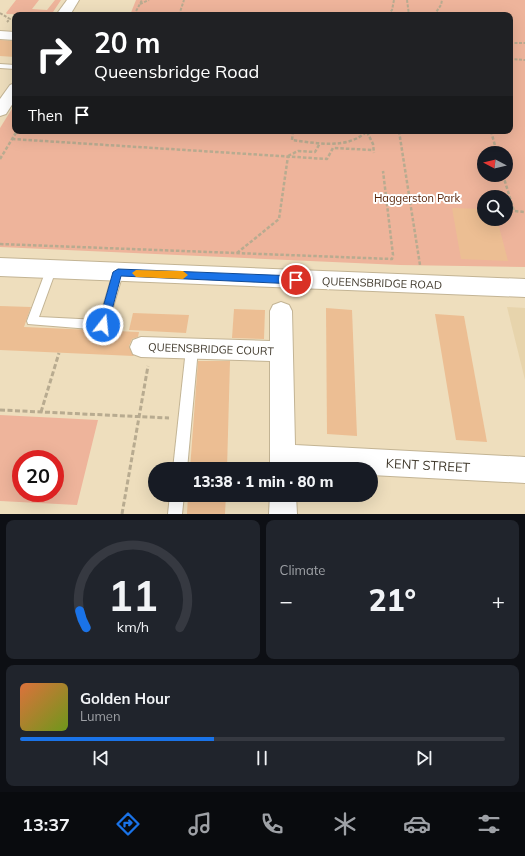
<!DOCTYPE html>
<html lang="en">
<head>
<meta charset="utf-8">
<style>
  body { margin:0; font-family:Mulish,sans-serif; background:#20242c; color:#f1f3f6; height:100vh; display:flex; flex-direction:column; font-size:15px; white-space:nowrap }
  * { box-sizing:border-box; margin:0 }
  p { font-size:13px; color:#9ea1a6 }
  .icon { flex:none; width:22px; height:22px; fill:none; stroke:currentColor; stroke-width:2; stroke-linecap:round; stroke-linejoin:round }
  .map { position:relative; height:514px; overflow:hidden }
  .panel { display:flex; flex-direction:column; gap:6px; padding:6px; background:#0d0f14; flex:1 }
  .panel>* { flex:none }
  .guide { position:absolute; left:12px; top:12px; width:501px; height:122px; border-radius:8px; box-shadow:0 4px 16px #0002; background:#202124; color:#fff; overflow:hidden }
  .needle { width:26px; rotate:277deg }
  .fabs { position:absolute; left:477px; top:146px; display:grid; gap:8px }
  .fabs a { display:grid; place-items:center; width:36px; height:36px; border-radius:50%; background:#171b24; box-shadow:0 4px 16px #0002; font-size:20px }
  .speed { position:absolute; left:12px; top:450px; display:flex; gap:8px; font-size:20px; font-weight:700; text-align:center }
  .speed>* { display:grid; place-content:center; width:52px; height:52px; border-radius:50%; background:#171b24; box-shadow:0 4px 16px #0002; line-height:1 }
  .speed .limit { border:6px solid #d22; background:#fff; color:#111 }
  .pin { position:absolute; display:grid; place-items:center; width:34px; height:34px; color:#fff; margin:-17px; border:2px solid #fff; border-radius:50%; box-shadow:0 1px 4px #0007 }
  .me { position:absolute; width:44px; margin:-22px; rotate:16deg; stroke-linejoin:round; filter:drop-shadow(0 0 3px #0008) }
  .turn { display:flex; align-items:center; gap:14px; height:84px; padding:0 16px; font-size:18px }
  .turn .icon { width:52px; height:52px; stroke-width:2.5 }
  .turn b { display:block; font-size:28px; line-height:34px }
  .then { display:flex; align-items:center; height:38px; padding:0 16px; background:#0003; gap:8px; font-size:15px }
  .big { font-size:30px; font-weight:800; line-height:1.1 }
  .panel .tile { flex:1; display:flex; flex-direction:column; justify-content:center; gap:6px; min-width:0; padding:0 14px; border-radius:8px; background:#20242c }
  .panel .dial { align-items:center; gap:0 }
  .dial svg { height:104px; overflow:visible; fill:none; stroke:#363941; stroke-width:7; stroke-linecap:round; text-anchor:middle }
  .dial text { fill:#f1f3f6; stroke:none }
  .song { display:flex; align-items:center; gap:12px }
  .cover { width:48px; height:48px; border-radius:6px; background:linear-gradient(135deg,hsl(20 70% 55%),hsl(80 70% 35%)) }
  .played { height:4px; border-radius:2px; background:linear-gradient(90deg,#1a73e8 40%,#363941 40%) }
  .keys { display:flex; justify-content:space-around; direction:ltr }
  .heat { display:flex; justify-content:space-between; align-items:center; font-size:22px; direction:ltr }
  .panel .tiles { flex:1; display:grid; gap:6px; grid-template-columns:1fr 1fr }
  .tile:last-child { grid-column:span 2 }
  .trip { position:absolute; left:148px; top:462px; width:230px; height:40px; border-radius:20px; background:#171b24; box-shadow:0 4px 16px #0002; font-weight:800; line-height:40px; text-align:center }
  .tabs { display:flex; height:64px; justify-content:space-around; align-items:center; background:#090b0e; color:#9ea1a6 }
  .tabs .icon { width:28px; height:28px }
  .tabs .on { color:#1a73e8 }
  .tabs b { font-size:18px; color:#f1f3f6 }
  .map>svg:first-child { display:block }
  .built { fill:#e7d4ac }
  .green { fill:#eeb49b; fill-rule:evenodd }
  .building { fill:#ecbe93 }
  .lines { fill:none; stroke-linecap:round; stroke-linejoin:round }
  .lane-casing { stroke:#c3b494; stroke-width:2 }
  .street-casing { stroke:#c3b494; stroke-width:2 }
  .secondary-casing { stroke:#c3b494; stroke-width:2 }
  .path-far2 { stroke:#b8ab90; stroke-width:2; stroke-dasharray:3 1.5; stroke-linecap:butt }
  .path-far1 { stroke:#b8ab90; stroke-width:2.5; stroke-dasharray:3.5 2; stroke-linecap:butt }
  .path { stroke:#b8ab90; stroke-width:3; stroke-dasharray:5 2.5; stroke-linecap:butt }
  .lane { fill:#fff; fill-rule:evenodd }
  .street { fill:#fff; fill-rule:evenodd }
  .secondary { fill:#fff; fill-rule:evenodd }
  .route { fill:#1a73e8; stroke:#114b97 }
  .slow { fill:#f59e0b }
  .labels { text-anchor:middle; dominant-baseline:central; stroke-width:4; stroke-linejoin:round; paint-order:stroke }
  .park-label { font-size:11px; fill:#592408; stroke:#fff }
  .street-label { font-size:11px; fill:#40392c; stroke:#fff }
  .near-street-label { font-size:13px; fill:#40392c; stroke:#fff }
</style>
</head>
<body>
<div class="map">
<svg width="525" height="514" viewBox="0 0 525 514">
  <rect width="100%" height="100%" fill="#eedebd"/>
  <!-- built -->
  <path class="built" d="M507,307L525,308V380Z"/>
  <!-- green -->
  <g class="green">
    <path d="M16,0H39L32,9L47,10L55,0H61L51,15L7,14L6,13Z"/>
    <path d="M136,0H525V267L400,265L0,247V128L15,104V131H510V15H130ZM484,153H506V175H484ZM484,197H506V219H484Z"/>
    <path d="M0,415L98,420L77,505L0,501ZM21,459H55V493H21Z"/>
  </g>
  <!-- building -->
  <g class="building">
    <path d="M0,40L15,41V57L0,56Z"/>
    <path d="M452,208L484,209V219H497L508,261L461,259Z"/>
    <path d="M0,306L31,307L24,327L139,332L138,337L132,339L129,346L134,356L0,350Z"/>
    <path d="M326,308L352,310L357,436L327,434Z"/>
    <path d="M234,309L265,310L264,339L232,338Z"/>
    <path d="M133,313L189,315L186,333L129,330Z"/>
    <path d="M435,314L464,316L487,442L456,440Z"/>
    <path d="M198,361H230L227,469H190Z"/>
    <path d="M188,495H226L225,514H187Z"/>
  </g>
  <g class="lines">
    <defs>
      <g id="lane">
        <path d="M0,64L15,65V69L0,68Z"/>
        <path d="M51,266L55,267L56,270L39,317L99,320L113,273L114,270H122L123,273L107,328L103,330L28,324L27,321L46,270L47,267Z"/>
        <path d="M192,344L196,345L198,349L187,469H173L186,349L188,345Z"/>
        <path d="M170,495H184L182,514H168Z"/>
      </g>
      <g id="street">
        <path d="M67,0H79L70,15H56Z"/>
        <path d="M0,31L15,32V40L0,39Z"/>
        <path d="M15,83V100L6,114L0,116V99L10,85Z"/>
        <path d="M281,302L289,305L292,311L295,445L525,457V483L371,475V469H270V361L141,357L133,354L130,347L133,340L141,337L270,341V311L273,305Z"/>
        <path d="M270,495H296L297,514H269Z"/>
      </g>
      <path id="secondary" d="M0,258L525,279V297L0,276Z"/>
    </defs>
    <!-- lane casing -->
    <use href="#lane" class="lane-casing"/>
    <!-- street casing -->
    <use href="#street" class="street-casing"/>
    <!-- secondary casing -->
    <use href="#secondary" class="secondary-casing"/>
    <!-- path-far2 -->
    <g class="path-far2">
      <path d="M407,0L409,15"/>
      <path d="M140,4L149,0"/>
      <path d="M0,13L10,19L7,22"/>
      <path d="M134,15L142,0"/>
      <path d="M179,15L184,0"/>
      <path d="M388,15L392,10L394,0"/>
      <path d="M434,15L441,5L442,0"/>
      <path d="M510,43H525"/>
      <path d="M510,59L525,60"/>
    </g>
    <!-- path-far1 -->
    <g class="path-far1">
      <path d="M293,131L292,140C316,143 348,150 367,131"/>
      <path d="M399,131L420,265"/>
      <path d="M491,131L497,153"/>
      <path d="M367,132L373,144L374,153"/>
      <path d="M12,139L327,159L333,148L373,150"/>
      <path d="M288,156L298,151L315,152L320,143"/>
      <path d="M0,159L17,131"/>
      <path d="M503,175L514,211L525,212"/>
      <path d="M0,244L392,259L393,255L383,171"/>
      <path d="M237,253L279,219L288,156"/>
    </g>
    <!-- path -->
    <g class="path">
      <path d="M0,410L169,418"/>
      <path d="M41,412L59,353"/>
      <path d="M122,514L148,366"/>
    </g>
    <!-- lane -->
    <use href="#lane" class="lane"/>
    <!-- street -->
    <use href="#street" class="street"/>
    <!-- secondary -->
    <use href="#secondary" class="secondary"/>
  </g>
  <!-- route -->
  <path class="route" d="M118,269L296,276L301,280L296,284L121,276L108,325L103,329L98,325L113,272Z"/>
  <!-- slow -->
  <path class="slow" d="M136,270L183,271L188,275L183,279L136,277L132,273Z"/>
  <g class="labels">
    <!-- park labels -->
    <g class="park-label">
      <text x="417" y="198">Haggerston Park</text>
    </g>
    <!-- street labels -->
    <g class="street-label">
      <text transform="translate(382 283) rotate(2)">QUEENSBRIDGE ROAD</text>
      <text transform="translate(211 349) rotate(2)">QUEENSBRIDGE COURT</text>
    </g>
    <!-- near-street labels -->
    <g class="near-street-label">
      <text transform="translate(428 465) rotate(3)">KENT STREET</text>
    </g>
  </g>
</svg>
<div class="fabs">
<a><svg class="needle" viewBox="-14 -14 28 28"><path d="M0-13l5 13h-10z" fill="#e53935"/><path d="M0 13l5-13h-10z" fill="#9ea1a6"/></svg></a>
<a><svg class="icon" aria-label="search" viewBox="0 0 24 24"><circle cx="10" cy="10" r="6"/><path d="M15 15l6 6"/></svg></a>
</div>
<div class="speed"><div class="limit">20</div></div>
<div class="pin" style="left:296px;top:280px;background:#d93025"><svg class="icon" aria-label="arrive" viewBox="0 0 24 24"><path d="M6 21V4h12l-3 4 3 4H6"/></svg></div>
<svg class="me" style="left:103px;top:325px" viewBox="-20 -20 40 40"><circle r="17" fill="#1a73e8" stroke="#fff" stroke-width="3"/><path d="M0-11L8 9 0 5-8 9z" fill="#fff"/></svg>
<div class="trip">13:38 · 1 min · 80 m</div>
<div class="guide">
<div class="turn"><svg class="icon" aria-label="right" viewBox="0 0 24 24"><path d="M7 20v-9h11M14 6l5 5-5 5"/></svg><div><b>20 m</b>Queensbridge Road</div></div>
<div class="then">Then<svg class="icon" aria-label="arrive" viewBox="0 0 24 24"><path d="M6 21V4h12l-3 4 3 4H6"/></svg></div>
</div>
</div>
<section class="panel">
<div class="tiles">
<div class="tile dial"><svg viewBox="0 0 100 80">
<path d="M14 69A42 42 0 1 1 86 69"/>
<path d="M14 69A42 42 0 0 1 9 56" stroke="#1a73e8"/>
<text x="50" y="56" font-size="32" font-weight="700">11</text>
<text x="50" y="72" font-size="11">km/h</text>
</svg></div>
<div class="tile"><p>Climate</p>
<div class="heat"><a>−</a><b class="big">21°</b><a>+</a></div>
</div>
<div class="tile">
<div class="song"><i class="cover"></i><div><b>Golden Hour</b><p>Lumen</p></div></div>
<div class="played"></div>
<div class="keys"><svg class="icon" aria-label="previous" viewBox="0 0 24 24"><path d="M18 5L8 12l10 7zM5 5v14"/></svg><svg class="icon" aria-label="pause" viewBox="0 0 24 24"><path d="M8 5v14M16 5v14"/></svg><svg class="icon" aria-label="next" viewBox="0 0 24 24"><path d="M6 5l10 7-10 7zM19 5v14"/></svg></div>
</div>
</div>
</section>
<nav class="tabs">
<b>13:37</b>
<svg class="icon on" aria-label="directions" viewBox="0 0 24 24"><path d="M12 3l9 9-9 9-9-9zM9 14v-3h6M13 9l2 2-2 2"/></svg>
<svg class="icon" aria-label="music" viewBox="0 0 24 24"><path d="M9 18V5l10-2v13"/><circle cx="6" cy="18" r="3"/><circle cx="16" cy="16" r="3"/></svg>
<svg class="icon" aria-label="phone" viewBox="0 0 24 24"><path d="M5 4h4l2 5-3 2q2 4 5 5l2-3 5 2v4C11 20 4 13 5 4z"/></svg>
<svg class="icon" aria-label="climate" viewBox="0 0 24 24"><path d="M12 3v18M4 7l16 10M4 17L20 7"/></svg>
<svg class="icon" aria-label="car" viewBox="0 0 24 24"><path d="M5 17H2v-5l4-1 3-4h7l3 4 3 1v5h-3M9 17h6M6 11h13"/><circle cx="7" cy="17" r="2"/><circle cx="17" cy="17" r="2"/></svg>
<svg class="icon" aria-label="filters" viewBox="0 0 24 24"><path d="M4 7h16M4 17h16"/><circle cx="9" cy="7" r="2"/><circle cx="15" cy="17" r="2"/></svg>
</nav>
</body>
</html>
